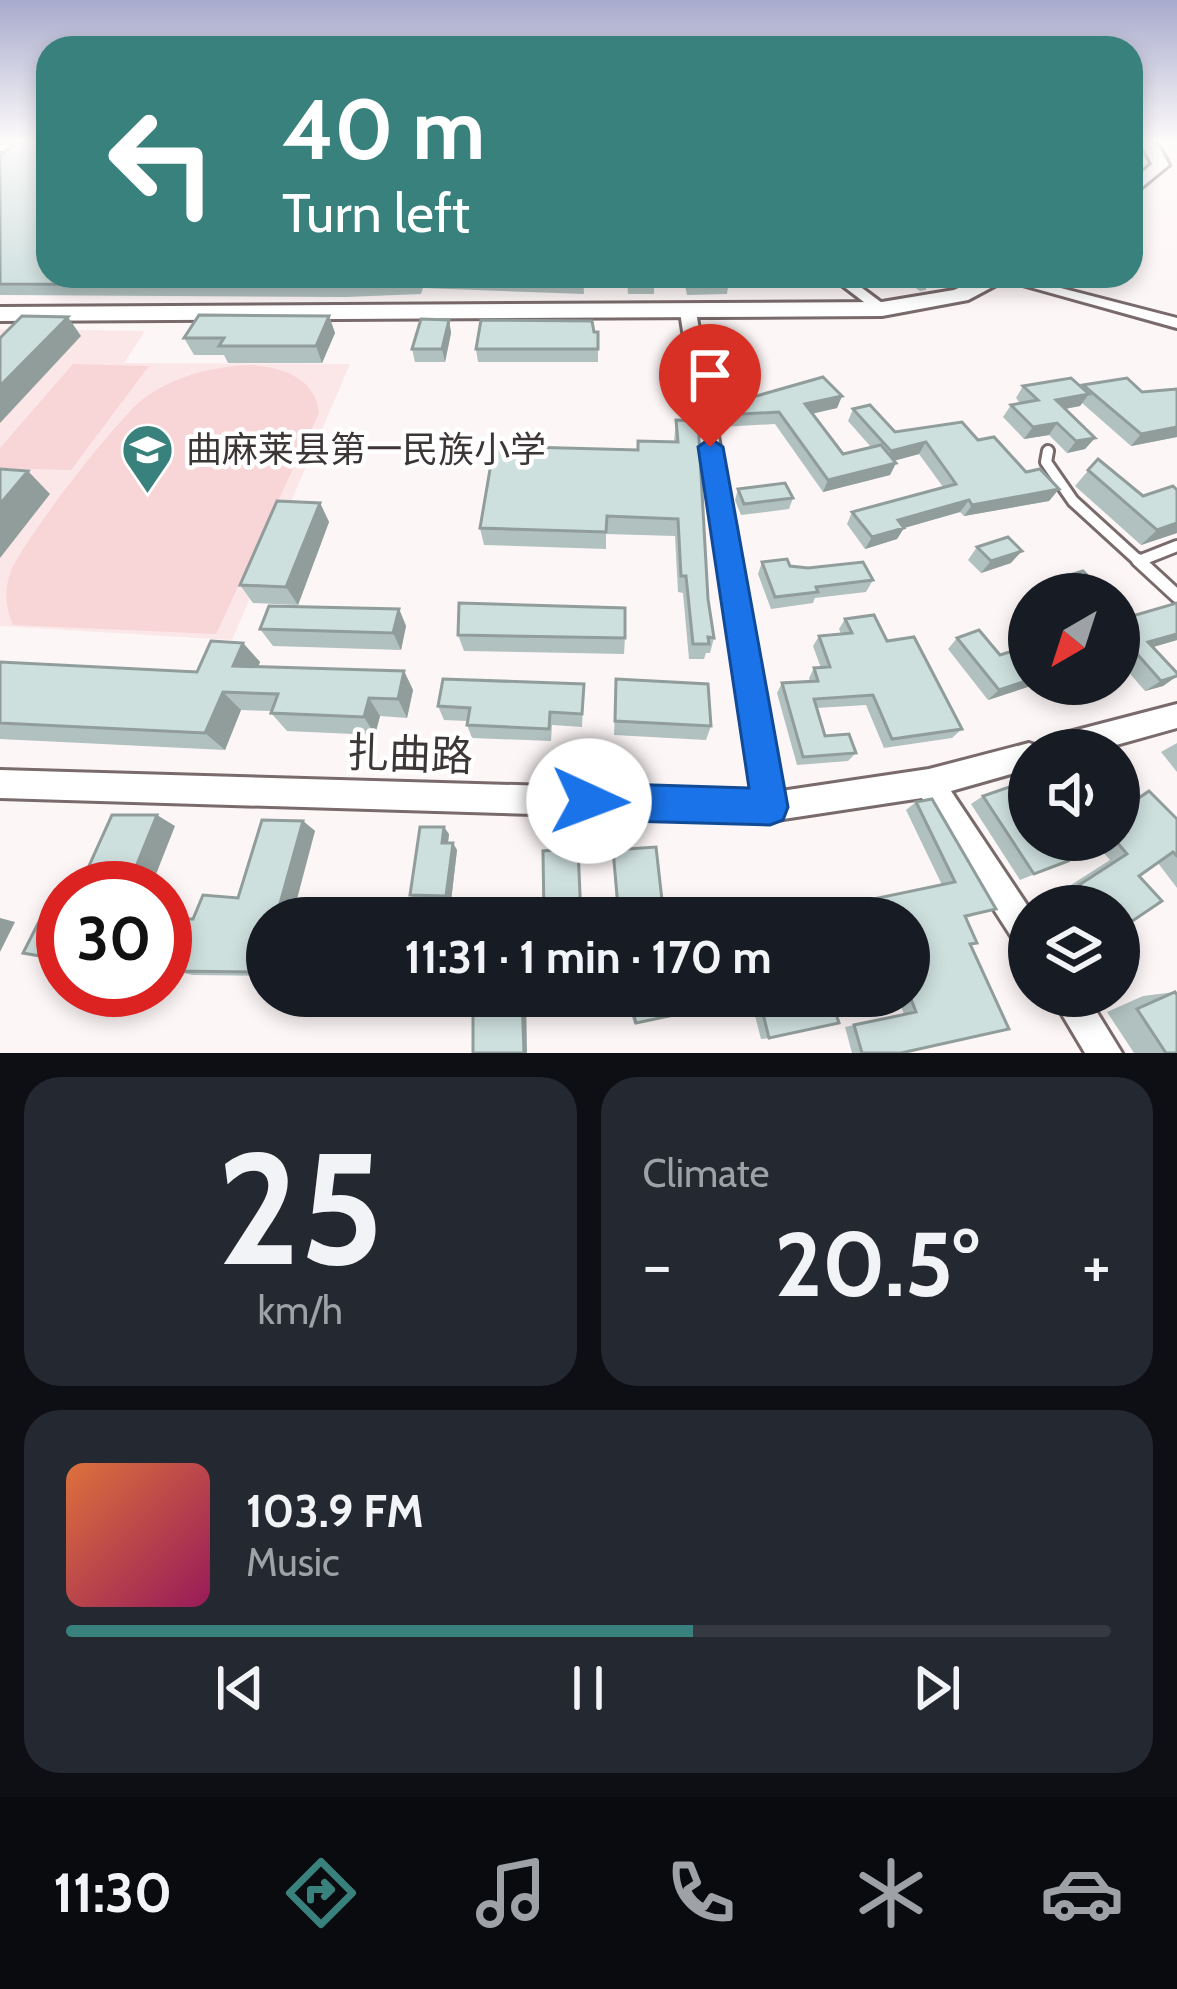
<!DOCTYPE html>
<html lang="en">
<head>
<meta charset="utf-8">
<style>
  body { margin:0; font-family:Cabin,"Noto Sans SC",sans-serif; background:#242831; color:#f1f3f6; height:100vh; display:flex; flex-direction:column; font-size:45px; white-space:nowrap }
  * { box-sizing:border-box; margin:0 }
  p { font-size:39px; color:#9ea1a6 }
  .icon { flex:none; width:66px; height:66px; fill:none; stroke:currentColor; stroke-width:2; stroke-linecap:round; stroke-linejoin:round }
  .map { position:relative; height:1053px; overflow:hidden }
  .side { display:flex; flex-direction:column; gap:24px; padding:24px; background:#0d0f14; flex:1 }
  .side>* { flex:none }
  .top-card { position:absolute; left:36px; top:36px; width:1107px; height:252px; border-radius:36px; box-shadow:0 6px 18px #0003; background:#39817c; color:#fff; overflow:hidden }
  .needle { width:78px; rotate:219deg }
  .tools { position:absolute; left:1008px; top:573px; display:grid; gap:24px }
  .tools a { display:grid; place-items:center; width:132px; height:132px; border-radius:50%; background:#171b24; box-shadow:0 6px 18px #0003; font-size:60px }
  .speed { position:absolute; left:36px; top:861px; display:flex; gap:24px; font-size:60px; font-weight:700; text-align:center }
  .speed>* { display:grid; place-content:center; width:156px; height:156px; border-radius:50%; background:#171b24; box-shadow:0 6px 18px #0003; line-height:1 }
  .speed .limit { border:18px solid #d22; background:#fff; color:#111 }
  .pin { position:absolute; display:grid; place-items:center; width:102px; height:102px; color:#fff; margin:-123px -51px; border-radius:50% 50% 50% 0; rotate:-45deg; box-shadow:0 0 12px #0007 }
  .pin .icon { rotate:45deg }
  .me { position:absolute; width:132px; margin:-66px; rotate:92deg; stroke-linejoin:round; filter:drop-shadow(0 0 9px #0008) }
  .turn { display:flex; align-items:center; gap:42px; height:252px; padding:0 48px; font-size:54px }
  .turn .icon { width:156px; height:156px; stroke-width:2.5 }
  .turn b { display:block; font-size:84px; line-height:102px }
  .big { font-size:90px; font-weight:800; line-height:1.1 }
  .side .card { flex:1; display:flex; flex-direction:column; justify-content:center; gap:18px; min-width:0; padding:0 42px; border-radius:36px; background:#242831 }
  .side .dial { align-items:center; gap:0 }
  .dial b { font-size:156px; line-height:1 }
  .song { display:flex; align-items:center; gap:36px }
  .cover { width:144px; height:144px; border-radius:18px; background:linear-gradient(135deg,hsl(20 70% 55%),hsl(330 70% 35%)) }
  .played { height:12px; border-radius:6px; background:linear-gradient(90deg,#39817c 60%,#363941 60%) }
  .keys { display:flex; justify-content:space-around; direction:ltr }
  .heat { display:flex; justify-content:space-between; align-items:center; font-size:66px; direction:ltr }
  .side .tiles { flex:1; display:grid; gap:24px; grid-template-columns:1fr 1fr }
  .card:last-child { grid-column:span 2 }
  .trip { position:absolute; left:246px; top:897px; width:684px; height:120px; border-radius:60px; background:#171b24; box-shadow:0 6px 18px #0003; font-weight:800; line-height:120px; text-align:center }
  .tab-bar { display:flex; height:192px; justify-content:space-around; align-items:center; background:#090b0e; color:#9ea1a6 }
  .tab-bar .icon { width:84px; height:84px }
  .tab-bar .on { color:#39817c }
  .tab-bar b { font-size:54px; color:#f1f3f6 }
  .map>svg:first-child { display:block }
  .built { fill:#fce7e8 }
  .green { fill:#f8d5d7 }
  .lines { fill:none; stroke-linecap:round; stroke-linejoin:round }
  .service-far2-casing { stroke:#796a6b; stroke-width:9 }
  .service-far1-casing { stroke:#796a6b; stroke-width:16 }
  .service-casing { stroke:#796a6b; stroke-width:18 }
  .minor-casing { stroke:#796a6b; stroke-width:6 }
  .secondary-casing { stroke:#796a6b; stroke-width:6 }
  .service-far2 { stroke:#fff; stroke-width:6 }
  .service-far1 { stroke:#fff; stroke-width:10 }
  .service { stroke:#fff; stroke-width:12 }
  .minor { fill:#fff; fill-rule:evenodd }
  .secondary { fill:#fff; fill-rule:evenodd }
  .wall { fill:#b1c1bf }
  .shaded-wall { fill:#909d9b }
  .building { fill:#cee0de; stroke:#909d9b; stroke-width:3 }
  .route { fill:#1a73e8; stroke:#114b97; stroke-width:3 }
  .labels { text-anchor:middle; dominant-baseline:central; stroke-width:9; stroke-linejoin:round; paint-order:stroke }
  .poi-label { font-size:36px; fill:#3c3636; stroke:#fff; text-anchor:start }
  .near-street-label { font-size:42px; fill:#3c3636; stroke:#fff }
</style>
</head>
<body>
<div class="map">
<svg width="1177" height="1053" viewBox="0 0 1177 1053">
  <rect width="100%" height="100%" fill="#fdf6f6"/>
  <!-- built -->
  <path class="built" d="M0,329L145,331L124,363L350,364L232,640L0,626Z"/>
  <!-- green -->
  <g class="green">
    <path d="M73,364L149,366L71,470L0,468V448Z"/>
    <path d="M252,365C283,368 315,377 319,413L216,634L13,625C5,607 4,589 11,571C22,542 121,413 147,396C178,375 215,366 252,365Z"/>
  </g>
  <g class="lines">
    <defs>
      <path id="service-far2" d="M0,148H20"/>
      <g id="service-far1">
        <path d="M1048,451L1046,462L1073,501L1141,563"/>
        <path d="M1139,561L1177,546"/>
      </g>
      <path id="service" d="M1138,560L1177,596"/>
      <g id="minor">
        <path d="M830,276H846L890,309L877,312Z"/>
        <path d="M1014,276L1177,318V328L994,277Z"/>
        <path d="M688,307L696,312L781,791L929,769L1029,743L1038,746L1041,741L1050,737L1177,704V728L1098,750H1029V769L951,791L1029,908V952L1018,947L922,798L770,821L0,798V770L754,792L680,312Z"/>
        <path d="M1051,996H1087L1122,1053H1085Z"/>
      </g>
      <g id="secondary">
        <path d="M1140,141H1156L1169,165L1131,196V182L1152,164Z"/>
        <path d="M986,276H1013L968,300L882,316L0,321V307L882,302L954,290Z"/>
      </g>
    </defs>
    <!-- service-far2 casing -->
    <use href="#service-far2" class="service-far2-casing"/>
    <!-- service-far1 casing -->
    <use href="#service-far1" class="service-far1-casing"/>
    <!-- service casing -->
    <use href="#service" class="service-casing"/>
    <!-- minor casing -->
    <use href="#minor" class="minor-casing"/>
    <!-- secondary casing -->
    <use href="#secondary" class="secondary-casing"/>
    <!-- service-far2 -->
    <use href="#service-far2" class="service-far2"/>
    <!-- service-far1 -->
    <use href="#service-far1" class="service-far1"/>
    <!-- service -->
    <use href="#service" class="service"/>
    <!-- minor -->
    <use href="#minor" class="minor"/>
    <!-- secondary -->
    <use href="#secondary" class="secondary"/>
  </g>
  <!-- wall -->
  <g class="wall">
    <path d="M0,155L48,276H583L584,294L423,288L421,294L346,297L0,295Z"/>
    <path d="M627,276H654V294H628Z"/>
    <path d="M683,276H763L762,280L729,281L727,294L687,295Z"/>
    <path d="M898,276H926V290L920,291Z"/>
    <path d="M329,316L335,333L322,363H228L224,355H194L184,338Z"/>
    <path d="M449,320L451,333L445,362H415L412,349Z"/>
    <path d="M598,332V362H478L476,349Z"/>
    <path d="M718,382L746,399L842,396L837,408L812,414L843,454L871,447L848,421L853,409L895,432L978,440L1026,472L1059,489L1049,501L964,516L960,512L904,528L897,539L865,549L847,524L852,512L943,487L919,454L894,461L896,463L890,475L823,492L775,424L721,427L719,416L721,408L716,394Z"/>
    <path d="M1083,385L1142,392L1177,389V437L1131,446L1082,403L1080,406L1065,409L1095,438L1085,449L1067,453L1049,435L1024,439L1003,417L1011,405L1020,403L1016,398L1023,386L1081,388Z"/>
    <path d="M676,420L714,638L710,653H706L704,659H689L683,593L678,592L675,536L606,534V549L484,545L480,528L637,450L674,442Z"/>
    <path d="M1098,459L1177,533L1141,545L1075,486Z"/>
    <path d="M738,489L793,498L789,509L741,515L735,500Z"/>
    <path d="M320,503L329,522L298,605L253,603L240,585Z"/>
    <path d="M977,547L1011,563L981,573L968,560Z"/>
    <path d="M762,562L790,566L873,580L866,592L815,598L813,603L771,609L758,574Z"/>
    <path d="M1063,577L1106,594H1056L1051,589Z"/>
    <path d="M1177,603V640L1153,647L1177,676L1163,686L1145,691L1119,661V607L1129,617Z"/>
    <path d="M399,609L406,626L401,650L273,646L260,629Z"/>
    <path d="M845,619L887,641L962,729L952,738L884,748L866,705L817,708L825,736L856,753L848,761L797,765L777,693L782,683L810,681L809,678L814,668H821L813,646L819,636L841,634L839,629Z"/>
    <path d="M458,635L625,638L624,654L464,651Z"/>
    <path d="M957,638L1000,655L1029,684H1037L988,700L948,649Z"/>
    <path d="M243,643L260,662L258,667L404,671L413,690L407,718L380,716L375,735L287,731L271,713L272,711L241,710L225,750L0,739V662L197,672Z"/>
    <path d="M616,679L711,726L706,740L614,735Z"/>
    <path d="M584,684L582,727L552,725L551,741L472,738L467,725L468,721L444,720L438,706Z"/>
    <path d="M1177,743V772L1161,752Z"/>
    <path d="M1149,791L1177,819V888L1158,863L1139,876L1119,906H1076L1063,890L1110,860L1092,840H1119V808Z"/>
    <path d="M983,796L1068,861L1020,880L971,804Z"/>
    <path d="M916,802L996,909L966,918L970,945L901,1053H852L845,1027L904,1014L897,996H909V918H874L868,903L878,898L942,885L906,810Z"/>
    <path d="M303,821L315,831L267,918V976L193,975L173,971L175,966H165V919H193L238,898Z"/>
    <path d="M449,834L448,843L457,850L451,901H416L410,895Z"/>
    <path d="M613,850L664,918H617Z"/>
    <path d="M1175,992L1177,1053H1134L1107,1012L1143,996Z"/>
    <path d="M626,996H830L769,1038L761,1039L751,1000L634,1024Z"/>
  </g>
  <!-- shaded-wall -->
  <g class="shaded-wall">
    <path d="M329,316L335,333L322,363L316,346Z"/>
    <path d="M68,317L81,336L0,423V386Z"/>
    <path d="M449,320L451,333L445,362L442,349Z"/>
    <path d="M1089,394L1080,406L1048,412L1056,400Z"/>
    <path d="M842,396L837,408L801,416L805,404Z"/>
    <path d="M1057,423L1049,435L1024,439L1033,427Z"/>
    <path d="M1177,427V437L1131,446L1141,434Z"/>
    <path d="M1095,438L1085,449L1067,453L1076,441Z"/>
    <path d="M926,442L919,454L885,463L891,451Z"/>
    <path d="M896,463L890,475L823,492L828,480Z"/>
    <path d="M28,471L50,494L0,558V504Z"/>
    <path d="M1059,489L1049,501L964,516L972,505Z"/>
    <path d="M969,500L960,512L904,528L897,539L865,549L872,537L898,520Z"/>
    <path d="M320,503L329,522L298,605L286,587Z"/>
    <path d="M1177,523V533L1141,545L1157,530Z"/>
    <path d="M1022,551L1011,563L981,573L991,561Z"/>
    <path d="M399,609L406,626L401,650L393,633Z"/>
    <path d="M1177,634V640L1133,653L1148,642Z"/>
    <path d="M243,643L260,662L251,685L233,666Z"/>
    <path d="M404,671L413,690L407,718L398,699Z"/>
    <path d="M1177,676L1163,686L1145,691L1161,681Z"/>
    <path d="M1029,680V684H1037L988,700L999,690Z"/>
    <path d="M223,692L241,710L225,750L205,733Z"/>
    <path d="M369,698L380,716L375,735L364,717Z"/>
    <path d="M157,815L175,826L151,887L154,888H140L129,884Z"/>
    <path d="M303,821L315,831L292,918H276Z"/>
    <path d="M444,827L449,834L447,850L442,843Z"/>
    <path d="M453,843L457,850L451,901L446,896Z"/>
    <path d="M0,918L15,922L0,952Z"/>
    <path d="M522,996H526L527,1053H524Z"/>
  </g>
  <!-- building -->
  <g class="building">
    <path d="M20,141H48V276H583L584,283L420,276L418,283L343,285L0,284V155Z"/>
    <path d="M628,276H654L655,284H629Z"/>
    <path d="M687,276H728L729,283H688Z"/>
    <path d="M914,276H926L929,282L923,283Z"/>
    <path d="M199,315L329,316L316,346H219L224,338H184Z"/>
    <path d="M22,316L68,317L0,386V338Z"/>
    <path d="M421,319L449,320L442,349H412Z"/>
    <path d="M481,320L592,321L594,332H598V349H476Z"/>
    <path d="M823,377L842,396L805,404L843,454L881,445L896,463L828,480L779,412L723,415L721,404L725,403L718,382L739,380L746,399Z"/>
    <path d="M1071,378L1089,394L1056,400L1095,438L1076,441L1057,423L1033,427L1011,405L1038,400L1023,386Z"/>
    <path d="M1127,378L1142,392L1177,389V427L1141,434L1083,385Z"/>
    <path d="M870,405L895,432L962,422L978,440L994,437L1026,472L1040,469L1059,489L972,505L969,500L898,520L904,528L872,537L852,512L956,484L926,442L891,451L853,409Z"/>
    <path d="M676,420L698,421L708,599L714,638L708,637L709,644H693L686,576H681L678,519L607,516L606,532L480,528L494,446L638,450V441L678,442Z"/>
    <path d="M1098,459L1143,496L1173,486L1177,490V523L1157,530L1088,470Z"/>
    <path d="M0,469L28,471L0,504Z"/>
    <path d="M785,483L793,498L744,504L738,489Z"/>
    <path d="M277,501L320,503L286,587L240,585Z"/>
    <path d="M1008,537L1022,551L991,561L977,547Z"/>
    <path d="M787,559L790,566L808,568L863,562L873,580L816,587L818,592L775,597L762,562Z"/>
    <path d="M1083,571L1106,594H1079L1063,577Z"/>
    <path d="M459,603L625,608V638L458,635Z"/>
    <path d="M1177,603V634L1148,642L1177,673V676L1161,681L1131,647L1119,651V607L1129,617Z"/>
    <path d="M269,606L399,609L393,633L260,629Z"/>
    <path d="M874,615L887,641L914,637L962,729L892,739L873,695L814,699L825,736L849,734L856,753L803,757L782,683L818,681L814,668L830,667L819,636L852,633L845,619Z"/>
    <path d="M979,630L1000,655L1029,646V680L999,690L957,638Z"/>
    <path d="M211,641L243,643L233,666L404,671L398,699L369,698L364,717L271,713L278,694L223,692L205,733L0,723V662L197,672Z"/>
    <path d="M443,679L584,684L582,714L550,712L549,729L467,725L470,708L438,706Z"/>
    <path d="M616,679L708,684L711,726L615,721Z"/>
    <path d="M1015,785L1029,806V840H1053L1068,861L1034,874L983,796Z"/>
    <path d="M1149,791L1177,819V856L1173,852L1139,876L1162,901L1119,930V906H1097L1079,885L1127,854L1115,840H1119V809L1120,811Z"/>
    <path d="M932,799L996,909L965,916L977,943L970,944L1009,1029L901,1053H862L854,1025L916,1012L909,994V918H886L878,898L955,882L916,802Z"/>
    <path d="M112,815H157L129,884H145L143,888H79Z"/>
    <path d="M262,820L303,821L276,918H267V972L173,971L177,962L165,961V919H193L203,895L238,898Z"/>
    <path d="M420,827H444L442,843H453L446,896L410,895Z"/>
    <path d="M656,847L664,918H619L613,850Z"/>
    <path d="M578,848L581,918H544L543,851Z"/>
    <path d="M55,890H63V960L23,953Z"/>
    <path d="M1175,992L1177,995V1053H1166L1137,1009Z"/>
    <path d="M473,996H522L524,1053H473Z"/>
    <path d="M629,996H830L839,1023L769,1038L759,997L636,1023Z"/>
  </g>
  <!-- sky -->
  <linearGradient id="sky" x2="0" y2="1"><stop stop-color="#a7aacc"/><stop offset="0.49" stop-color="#fefbfb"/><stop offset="1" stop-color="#fefbfb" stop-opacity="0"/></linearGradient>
  <rect width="1177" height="289" fill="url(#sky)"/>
  <!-- route -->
  <path class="route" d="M710,438L723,447L788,807L783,820L770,825L589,820L576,814L571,801L576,788L589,783L749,788L698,447Z"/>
  <!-- icons -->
  <defs>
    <symbol id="school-pin" viewBox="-11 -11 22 30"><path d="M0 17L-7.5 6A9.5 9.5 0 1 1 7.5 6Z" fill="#39817c" stroke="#fff"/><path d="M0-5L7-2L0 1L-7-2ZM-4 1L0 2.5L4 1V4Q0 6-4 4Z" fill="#fff"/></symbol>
  </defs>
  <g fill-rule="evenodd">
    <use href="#school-pin" x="118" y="420" width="59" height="81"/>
  </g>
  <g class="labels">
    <!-- poi labels -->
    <g class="poi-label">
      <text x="186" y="449">曲麻莱县第一民族小学</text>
    </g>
    <!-- near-street labels -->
    <g class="near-street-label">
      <text transform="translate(410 754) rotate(2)">扎曲路</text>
    </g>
  </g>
</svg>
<div class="tools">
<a><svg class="needle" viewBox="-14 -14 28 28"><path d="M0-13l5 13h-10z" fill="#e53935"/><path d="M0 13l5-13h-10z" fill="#9ea1a6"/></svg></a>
<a><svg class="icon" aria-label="sound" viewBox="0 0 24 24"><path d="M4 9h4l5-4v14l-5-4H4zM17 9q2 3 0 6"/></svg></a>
<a><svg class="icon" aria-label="layers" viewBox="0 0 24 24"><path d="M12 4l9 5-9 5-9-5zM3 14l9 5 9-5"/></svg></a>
</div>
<div class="speed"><div class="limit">30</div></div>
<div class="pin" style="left:710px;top:447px;background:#d93025"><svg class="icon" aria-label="arrive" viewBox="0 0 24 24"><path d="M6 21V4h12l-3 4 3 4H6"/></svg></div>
<svg class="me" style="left:589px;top:801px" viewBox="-20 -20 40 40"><circle r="19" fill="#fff"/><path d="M0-13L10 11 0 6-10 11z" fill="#1a73e8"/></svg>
<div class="trip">11:31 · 1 min · 170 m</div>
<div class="top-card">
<div class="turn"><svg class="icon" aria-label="left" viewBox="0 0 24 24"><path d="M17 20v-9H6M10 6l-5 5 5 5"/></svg><div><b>40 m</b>Turn left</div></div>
</div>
</div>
<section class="side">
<div class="tiles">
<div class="card dial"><b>25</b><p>km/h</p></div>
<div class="card"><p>Climate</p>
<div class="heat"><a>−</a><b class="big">20.5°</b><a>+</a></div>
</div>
<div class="card">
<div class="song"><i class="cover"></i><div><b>103.9 FM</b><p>Music</p></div></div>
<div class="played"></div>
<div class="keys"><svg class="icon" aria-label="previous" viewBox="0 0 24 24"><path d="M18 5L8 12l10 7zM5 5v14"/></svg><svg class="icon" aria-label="pause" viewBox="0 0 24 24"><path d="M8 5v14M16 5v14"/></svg><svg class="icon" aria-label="next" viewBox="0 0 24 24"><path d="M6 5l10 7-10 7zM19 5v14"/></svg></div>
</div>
</div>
</section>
<nav class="tab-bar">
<b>11:30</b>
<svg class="icon on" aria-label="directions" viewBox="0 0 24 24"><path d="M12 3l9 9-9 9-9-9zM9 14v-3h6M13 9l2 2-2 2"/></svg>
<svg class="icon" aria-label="music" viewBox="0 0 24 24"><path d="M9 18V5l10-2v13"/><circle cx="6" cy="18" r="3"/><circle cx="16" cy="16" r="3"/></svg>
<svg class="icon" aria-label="phone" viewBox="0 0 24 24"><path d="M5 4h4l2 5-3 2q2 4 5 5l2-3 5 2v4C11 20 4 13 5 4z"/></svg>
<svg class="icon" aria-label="climate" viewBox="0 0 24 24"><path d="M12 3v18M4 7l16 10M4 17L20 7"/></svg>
<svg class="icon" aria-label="car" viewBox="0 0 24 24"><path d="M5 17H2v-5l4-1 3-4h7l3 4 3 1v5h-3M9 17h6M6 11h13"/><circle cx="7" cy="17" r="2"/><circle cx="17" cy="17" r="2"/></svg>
</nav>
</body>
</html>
